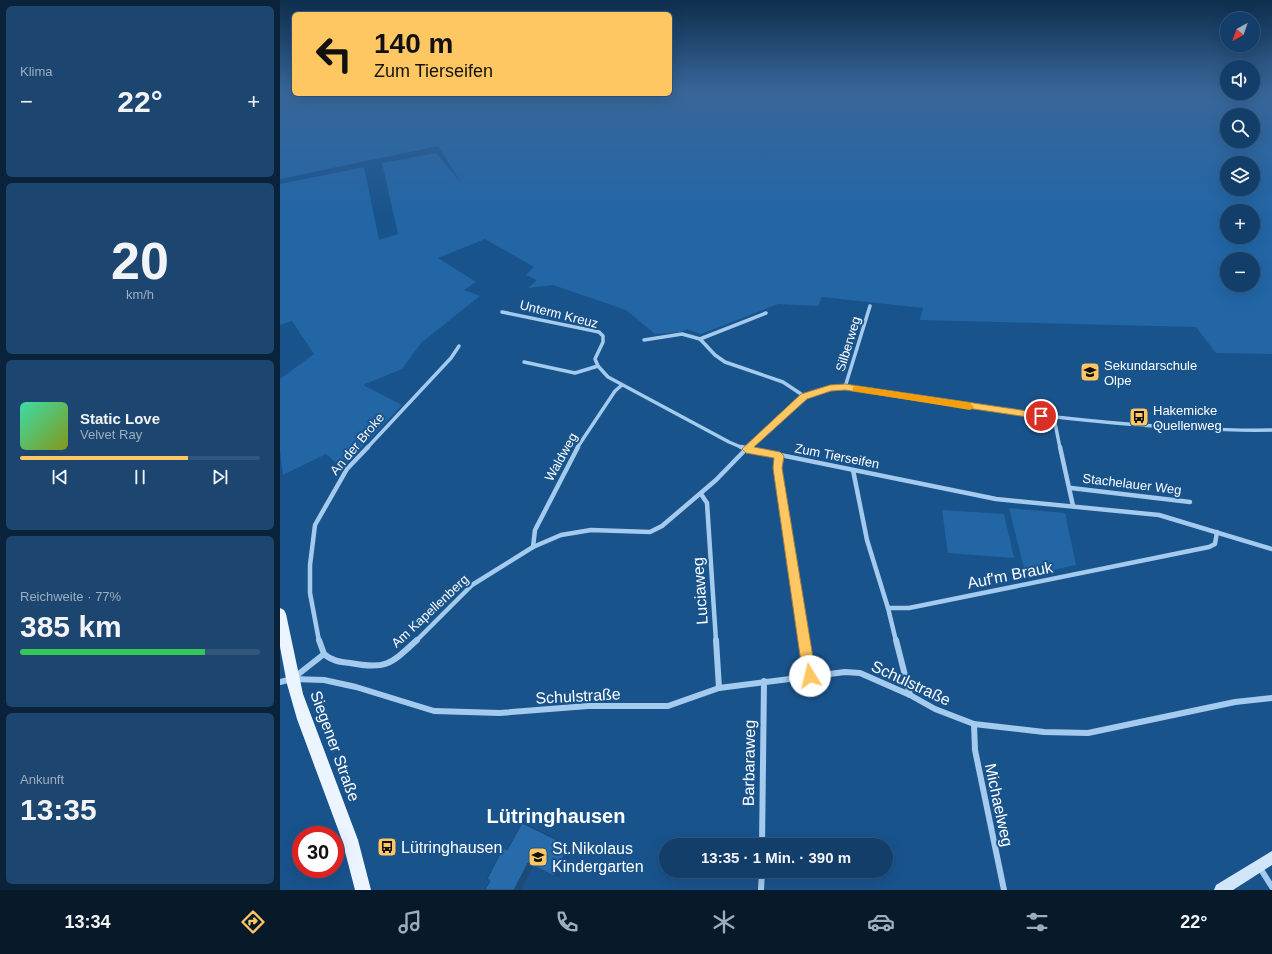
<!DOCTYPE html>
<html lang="de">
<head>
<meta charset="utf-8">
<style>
  body { margin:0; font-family:Arial,sans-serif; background:#1c456f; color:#f1f3f6; height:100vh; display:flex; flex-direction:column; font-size:15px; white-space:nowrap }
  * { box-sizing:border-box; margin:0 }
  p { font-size:13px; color:#9daec0 }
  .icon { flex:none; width:22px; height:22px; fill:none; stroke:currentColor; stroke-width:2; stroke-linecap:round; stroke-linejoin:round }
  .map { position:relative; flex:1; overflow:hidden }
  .details { display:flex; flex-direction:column; gap:6px; padding:6px; background:#0a223a; width:280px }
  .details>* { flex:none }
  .guide { position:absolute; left:12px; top:12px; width:380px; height:84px; border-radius:6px; box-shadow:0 4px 16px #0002,0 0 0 1px #32577d; background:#ffc761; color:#111; overflow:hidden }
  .needle { width:26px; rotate:220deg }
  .controls { position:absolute; left:940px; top:12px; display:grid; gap:8px }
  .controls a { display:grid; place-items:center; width:40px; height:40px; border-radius:50%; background:#133e69; box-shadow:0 4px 16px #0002,0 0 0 1px #32577d; font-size:20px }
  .speed { position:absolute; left:12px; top:826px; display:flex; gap:8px; font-size:20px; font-weight:700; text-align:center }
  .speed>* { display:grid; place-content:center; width:52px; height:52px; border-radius:50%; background:#133e69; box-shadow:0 4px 16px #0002,0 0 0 1px #32577d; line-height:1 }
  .speed .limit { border:6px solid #d22; background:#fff; color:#111 }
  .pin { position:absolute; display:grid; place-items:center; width:34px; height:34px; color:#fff; margin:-17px; border:2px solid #fff; border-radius:50%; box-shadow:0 1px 4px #0007 }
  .me { position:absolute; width:44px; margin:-22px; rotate:351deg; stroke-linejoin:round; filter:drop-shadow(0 0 3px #0008) }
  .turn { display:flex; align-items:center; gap:14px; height:84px; padding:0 16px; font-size:18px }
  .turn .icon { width:52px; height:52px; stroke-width:2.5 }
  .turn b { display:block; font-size:28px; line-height:34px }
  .big { font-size:30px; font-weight:800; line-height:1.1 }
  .details .card { flex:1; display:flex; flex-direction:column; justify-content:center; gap:6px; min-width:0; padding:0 14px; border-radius:6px; background:#1c456f }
  .details .dial { align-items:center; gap:0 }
  .dial b { font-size:52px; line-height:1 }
  .song { display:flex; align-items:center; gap:12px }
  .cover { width:48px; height:48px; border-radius:6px; background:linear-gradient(135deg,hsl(160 70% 55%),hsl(70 70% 35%)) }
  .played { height:4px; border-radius:2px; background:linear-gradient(90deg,#ffc761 70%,#32577d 70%) }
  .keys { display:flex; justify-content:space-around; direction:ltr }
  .heat { display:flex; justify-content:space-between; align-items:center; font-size:22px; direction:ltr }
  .charge { height:6px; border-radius:3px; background:linear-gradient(90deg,#34c759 77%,#32577d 0) }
  .trip { position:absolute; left:379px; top:838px; width:234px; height:40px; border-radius:20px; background:#133e69; box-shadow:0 4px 16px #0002,0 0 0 1px #32577d; font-weight:800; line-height:40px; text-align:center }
  .menu { display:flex; height:64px; justify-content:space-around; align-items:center; background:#08192a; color:#9daec0 }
  .menu .icon { width:28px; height:28px }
  .menu .active { color:#ffc761 }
  .menu b { font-size:18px; color:#f1f3f6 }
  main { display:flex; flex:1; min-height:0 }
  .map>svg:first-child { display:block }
  .green { fill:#2266a6; fill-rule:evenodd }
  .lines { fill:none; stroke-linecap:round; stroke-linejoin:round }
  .street-far2 { stroke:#a4cbee; stroke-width:3.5 }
  .street-far1 { stroke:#a4cbee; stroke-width:4.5 }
  .street { stroke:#a4cbee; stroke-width:6 }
  .secondary { fill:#d2e6fa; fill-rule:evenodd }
  .primary { fill:#ebf4ff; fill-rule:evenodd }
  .shaded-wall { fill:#1c4b78 }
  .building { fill:#286bab; stroke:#1c4b78 }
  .route { fill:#ffc761; stroke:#a6813f }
  .slow { fill:#f59e0b }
  .labels { text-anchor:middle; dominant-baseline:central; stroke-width:4; stroke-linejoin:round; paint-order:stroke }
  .street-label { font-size:13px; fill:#fff; stroke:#19538c }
  .poi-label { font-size:13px; fill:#fff; stroke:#19538c; text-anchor:start }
  .near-street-label { font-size:16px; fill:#fff; stroke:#19538c }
  .near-poi-label { font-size:16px; fill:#fff; stroke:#19538c; text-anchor:start }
  .near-district-label { font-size:20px; font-weight:bold; fill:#fff; stroke:#19538c }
</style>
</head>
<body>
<main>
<section class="details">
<div class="card"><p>Klima</p>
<div class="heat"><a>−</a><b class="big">22°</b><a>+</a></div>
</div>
<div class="card dial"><b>20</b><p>km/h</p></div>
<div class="card">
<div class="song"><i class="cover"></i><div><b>Static Love</b><p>Velvet Ray</p></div></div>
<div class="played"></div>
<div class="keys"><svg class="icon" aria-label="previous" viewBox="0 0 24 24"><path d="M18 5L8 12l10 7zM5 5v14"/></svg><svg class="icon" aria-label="pause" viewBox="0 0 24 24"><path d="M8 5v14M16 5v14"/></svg><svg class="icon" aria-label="next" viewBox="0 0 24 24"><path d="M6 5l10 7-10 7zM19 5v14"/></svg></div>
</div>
<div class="card"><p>Reichweite · 77%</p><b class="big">385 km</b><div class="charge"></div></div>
<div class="card"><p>Ankunft</p><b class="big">13:35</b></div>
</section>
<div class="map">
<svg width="992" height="890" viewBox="0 0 992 890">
  <rect width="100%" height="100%" fill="#19538c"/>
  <!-- green -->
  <g class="green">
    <path d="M0,91H14V94H390V91H947V93L992,91V354L936,353L916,327L640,320L643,308L542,297L538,306L498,304L421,334L407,329L400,332L375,334L346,310L273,285L248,288L257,280L246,275L254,267L205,239L158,258L196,282L184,290L200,296L142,342L122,369L83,385L122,405L62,468L46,454L3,475L0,451V379L34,354L12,321L0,325V184L84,167L99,240L118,234L102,163L156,153L180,181L158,146L0,179ZM947,115H973V141H947ZM947,163H973V189H947ZM947,211H973V237H947ZM947,259H973V285H947Z"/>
    <path d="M729,508L785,513L796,565L746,576Z"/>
    <path d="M662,510L724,514L734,558L668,553Z"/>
  </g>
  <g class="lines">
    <!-- street-far2 -->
    <g class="street-far2">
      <path d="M222,312L319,332L323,336V342L315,359L318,366L328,377L449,442L463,448"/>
      <path d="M420,339L486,313"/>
      <path d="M364,340L402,334L420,339L435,355L445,362L503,382L524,396"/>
      <path d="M244,362L295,373L318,366"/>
      <path d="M565,387L590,306"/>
      <path d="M774,418L780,448"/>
      <path d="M87,448L171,358L179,346"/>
      <path d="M297,448L335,391L342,385"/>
      <path d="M467,448L524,396L550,388L565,387C655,402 744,415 835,423C887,427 939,431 992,430"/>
    </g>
    <!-- street-far1 -->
    <g class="street-far1">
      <path d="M461,447L716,499L879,515L992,549"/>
      <path d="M780,447L793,506"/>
      <path d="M500,456L497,468L524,641"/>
      <path d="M573,470L587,540L608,608H629L929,547L935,544L937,532"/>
      <path d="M791,488L910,502"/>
      <path d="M421,494L427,503L436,641"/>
      <path d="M253,547L255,530L298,447"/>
      <path d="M608,608L616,641"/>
      <path d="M39,641L30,593V565L35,525L67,469L88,447"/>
      <path d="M136,641L192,585L253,547L281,535L311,530L370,532L382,526L436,480L468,447"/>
    </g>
    <!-- street -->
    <g class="street">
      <path d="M436,640L439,688"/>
      <path d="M524,640L530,676"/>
      <path d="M616,640L630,695"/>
      <path d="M44,654C52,661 60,662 70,663C106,670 111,664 137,640"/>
      <path d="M16,676L44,654L39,640"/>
      <path d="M0,682L12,679L44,680L76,687L154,711L220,713L308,706H388L439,688L565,672L580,673L630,695L655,709L694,724L764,732L808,733L955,702L992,698"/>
      <path d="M694,724L695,750L724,890"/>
      <path d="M482,845L484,681"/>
      <path d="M980,868L992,887"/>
      <path d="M481,890L482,871"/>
    </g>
    <!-- secondary -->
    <path class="secondary" d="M992,851V865L953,890H934L936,885Z"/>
    <!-- primary -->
    <path class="primary" d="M0,608L4,610L6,614L23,694L78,840L91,890H75L62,840L17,719L7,684L0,647Z"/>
  </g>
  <!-- shaded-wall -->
  <g class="shaded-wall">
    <path d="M242,823L248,825L294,847L280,876H274Z"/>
    <path d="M248,863H255L241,890H234Z"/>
  </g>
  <!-- building -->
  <path class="building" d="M242,823L289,846L274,876L248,863L234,890H205L210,881L207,879L223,848L227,850Z"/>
  <!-- sky -->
  <linearGradient id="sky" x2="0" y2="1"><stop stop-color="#0e2e4d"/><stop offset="0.42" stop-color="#386699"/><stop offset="1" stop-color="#386699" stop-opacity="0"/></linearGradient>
  <rect width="992" height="215" fill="url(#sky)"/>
  <!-- route -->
  <path class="route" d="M565,384L761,413L766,416L761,419L565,390L551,391L527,399L474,447L500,452L504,456L502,468L536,676L534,680L530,682L525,680L523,676L493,468L494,458L466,453L462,449L521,394L550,385Z"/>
  <!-- slow -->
  <path class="slow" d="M576,386L690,403L694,407L690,410L573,391V387Z"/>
  <!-- icons -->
  <defs>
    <symbol id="school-square" viewBox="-11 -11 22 22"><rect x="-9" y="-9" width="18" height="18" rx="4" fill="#ffc761" stroke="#19538c"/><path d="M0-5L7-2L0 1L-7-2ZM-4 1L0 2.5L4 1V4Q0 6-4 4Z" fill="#111"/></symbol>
    <symbol id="bus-square" viewBox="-11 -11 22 22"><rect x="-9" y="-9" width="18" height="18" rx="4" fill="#ffc761" stroke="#19538c"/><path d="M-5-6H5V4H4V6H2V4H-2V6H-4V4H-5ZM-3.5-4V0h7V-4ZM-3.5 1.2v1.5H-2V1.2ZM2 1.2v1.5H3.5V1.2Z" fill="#111"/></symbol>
  </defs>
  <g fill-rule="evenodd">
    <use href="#school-square" x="799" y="361" width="22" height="22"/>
    <use href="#bus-square" x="848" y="406" width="22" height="22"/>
    <use href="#bus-square" x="96" y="836" width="22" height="22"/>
    <use href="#school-square" x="247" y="846" width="22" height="22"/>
  </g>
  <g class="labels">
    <!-- street labels -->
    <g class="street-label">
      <text transform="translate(279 314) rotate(14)">Unterm Kreuz</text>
      <text transform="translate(568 344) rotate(-73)">Silberweg</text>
      <text transform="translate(77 444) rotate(-50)">An der Broke</text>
      <text transform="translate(557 456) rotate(11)">Zum Tierseifen</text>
      <text transform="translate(281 457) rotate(-61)">Waldweg</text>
      <text transform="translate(852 484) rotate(7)">Stachelauer Weg</text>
      <text transform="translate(150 611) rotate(-43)">Am Kapellenberg</text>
    </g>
    <!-- poi labels -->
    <g class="poi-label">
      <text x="824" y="365">Sekundarschule<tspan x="824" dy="15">Olpe</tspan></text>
      <text x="873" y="410">Hakemicke<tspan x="873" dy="15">Quellenweg</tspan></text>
    </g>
    <!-- near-street labels -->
    <g class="near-street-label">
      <text transform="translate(730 575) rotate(-11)">Auf'm Brauk</text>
      <text transform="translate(420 591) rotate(-94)">Luciaweg</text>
      <text transform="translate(631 683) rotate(25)">Schulstraße</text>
      <text transform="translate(298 696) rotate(-3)">Schulstraße</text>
      <text transform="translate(55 746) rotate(70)">Siegener Straße</text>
      <text transform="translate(469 763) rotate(-89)">Barbaraweg</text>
      <text transform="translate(719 805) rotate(78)">Michaelweg</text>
    </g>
    <!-- near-poi labels -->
    <g class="near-poi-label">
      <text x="121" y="847">Lütringhausen</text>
      <text x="272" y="848">St.Nikolaus<tspan x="272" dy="18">Kindergarten</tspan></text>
    </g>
    <!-- near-district labels -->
    <g class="near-district-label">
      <text x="276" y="816">Lütringhausen</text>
    </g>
  </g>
</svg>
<div class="controls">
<a><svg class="needle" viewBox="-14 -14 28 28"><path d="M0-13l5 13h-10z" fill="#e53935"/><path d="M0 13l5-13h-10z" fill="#9daec0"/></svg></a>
<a><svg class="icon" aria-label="sound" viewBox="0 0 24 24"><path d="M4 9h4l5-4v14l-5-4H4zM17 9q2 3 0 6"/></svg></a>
<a><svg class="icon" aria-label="search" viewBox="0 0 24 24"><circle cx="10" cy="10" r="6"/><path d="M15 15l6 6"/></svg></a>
<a><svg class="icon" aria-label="layers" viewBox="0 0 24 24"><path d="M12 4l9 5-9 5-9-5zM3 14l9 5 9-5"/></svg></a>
<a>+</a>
<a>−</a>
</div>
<div class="speed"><div class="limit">30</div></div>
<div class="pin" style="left:761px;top:416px;background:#d93025"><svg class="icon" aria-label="arrive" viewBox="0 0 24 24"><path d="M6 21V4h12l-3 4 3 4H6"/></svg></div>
<svg class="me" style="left:530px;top:676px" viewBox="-20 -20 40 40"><circle r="19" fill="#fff"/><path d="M0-13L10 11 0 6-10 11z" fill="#ffc761"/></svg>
<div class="trip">13:35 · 1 Min. · 390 m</div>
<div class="guide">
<div class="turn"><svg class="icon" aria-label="left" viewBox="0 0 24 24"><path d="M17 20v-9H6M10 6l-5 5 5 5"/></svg><div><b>140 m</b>Zum Tierseifen</div></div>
</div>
</div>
</main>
<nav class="menu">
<b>13:34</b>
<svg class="icon active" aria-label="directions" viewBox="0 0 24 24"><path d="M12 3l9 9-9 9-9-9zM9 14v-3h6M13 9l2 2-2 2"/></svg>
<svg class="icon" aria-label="music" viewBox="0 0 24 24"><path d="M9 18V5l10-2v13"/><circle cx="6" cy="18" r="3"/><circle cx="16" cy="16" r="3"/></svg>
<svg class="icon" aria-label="phone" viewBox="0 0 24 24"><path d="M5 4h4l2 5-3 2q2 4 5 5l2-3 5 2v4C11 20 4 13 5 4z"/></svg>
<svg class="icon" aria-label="climate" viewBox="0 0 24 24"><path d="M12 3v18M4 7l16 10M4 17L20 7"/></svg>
<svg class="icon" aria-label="car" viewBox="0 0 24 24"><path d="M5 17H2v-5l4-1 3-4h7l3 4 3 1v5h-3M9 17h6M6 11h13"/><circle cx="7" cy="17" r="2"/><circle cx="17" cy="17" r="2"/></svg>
<svg class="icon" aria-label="filters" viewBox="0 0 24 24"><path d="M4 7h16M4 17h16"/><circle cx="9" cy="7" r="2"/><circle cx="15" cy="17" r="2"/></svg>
<b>22°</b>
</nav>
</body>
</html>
